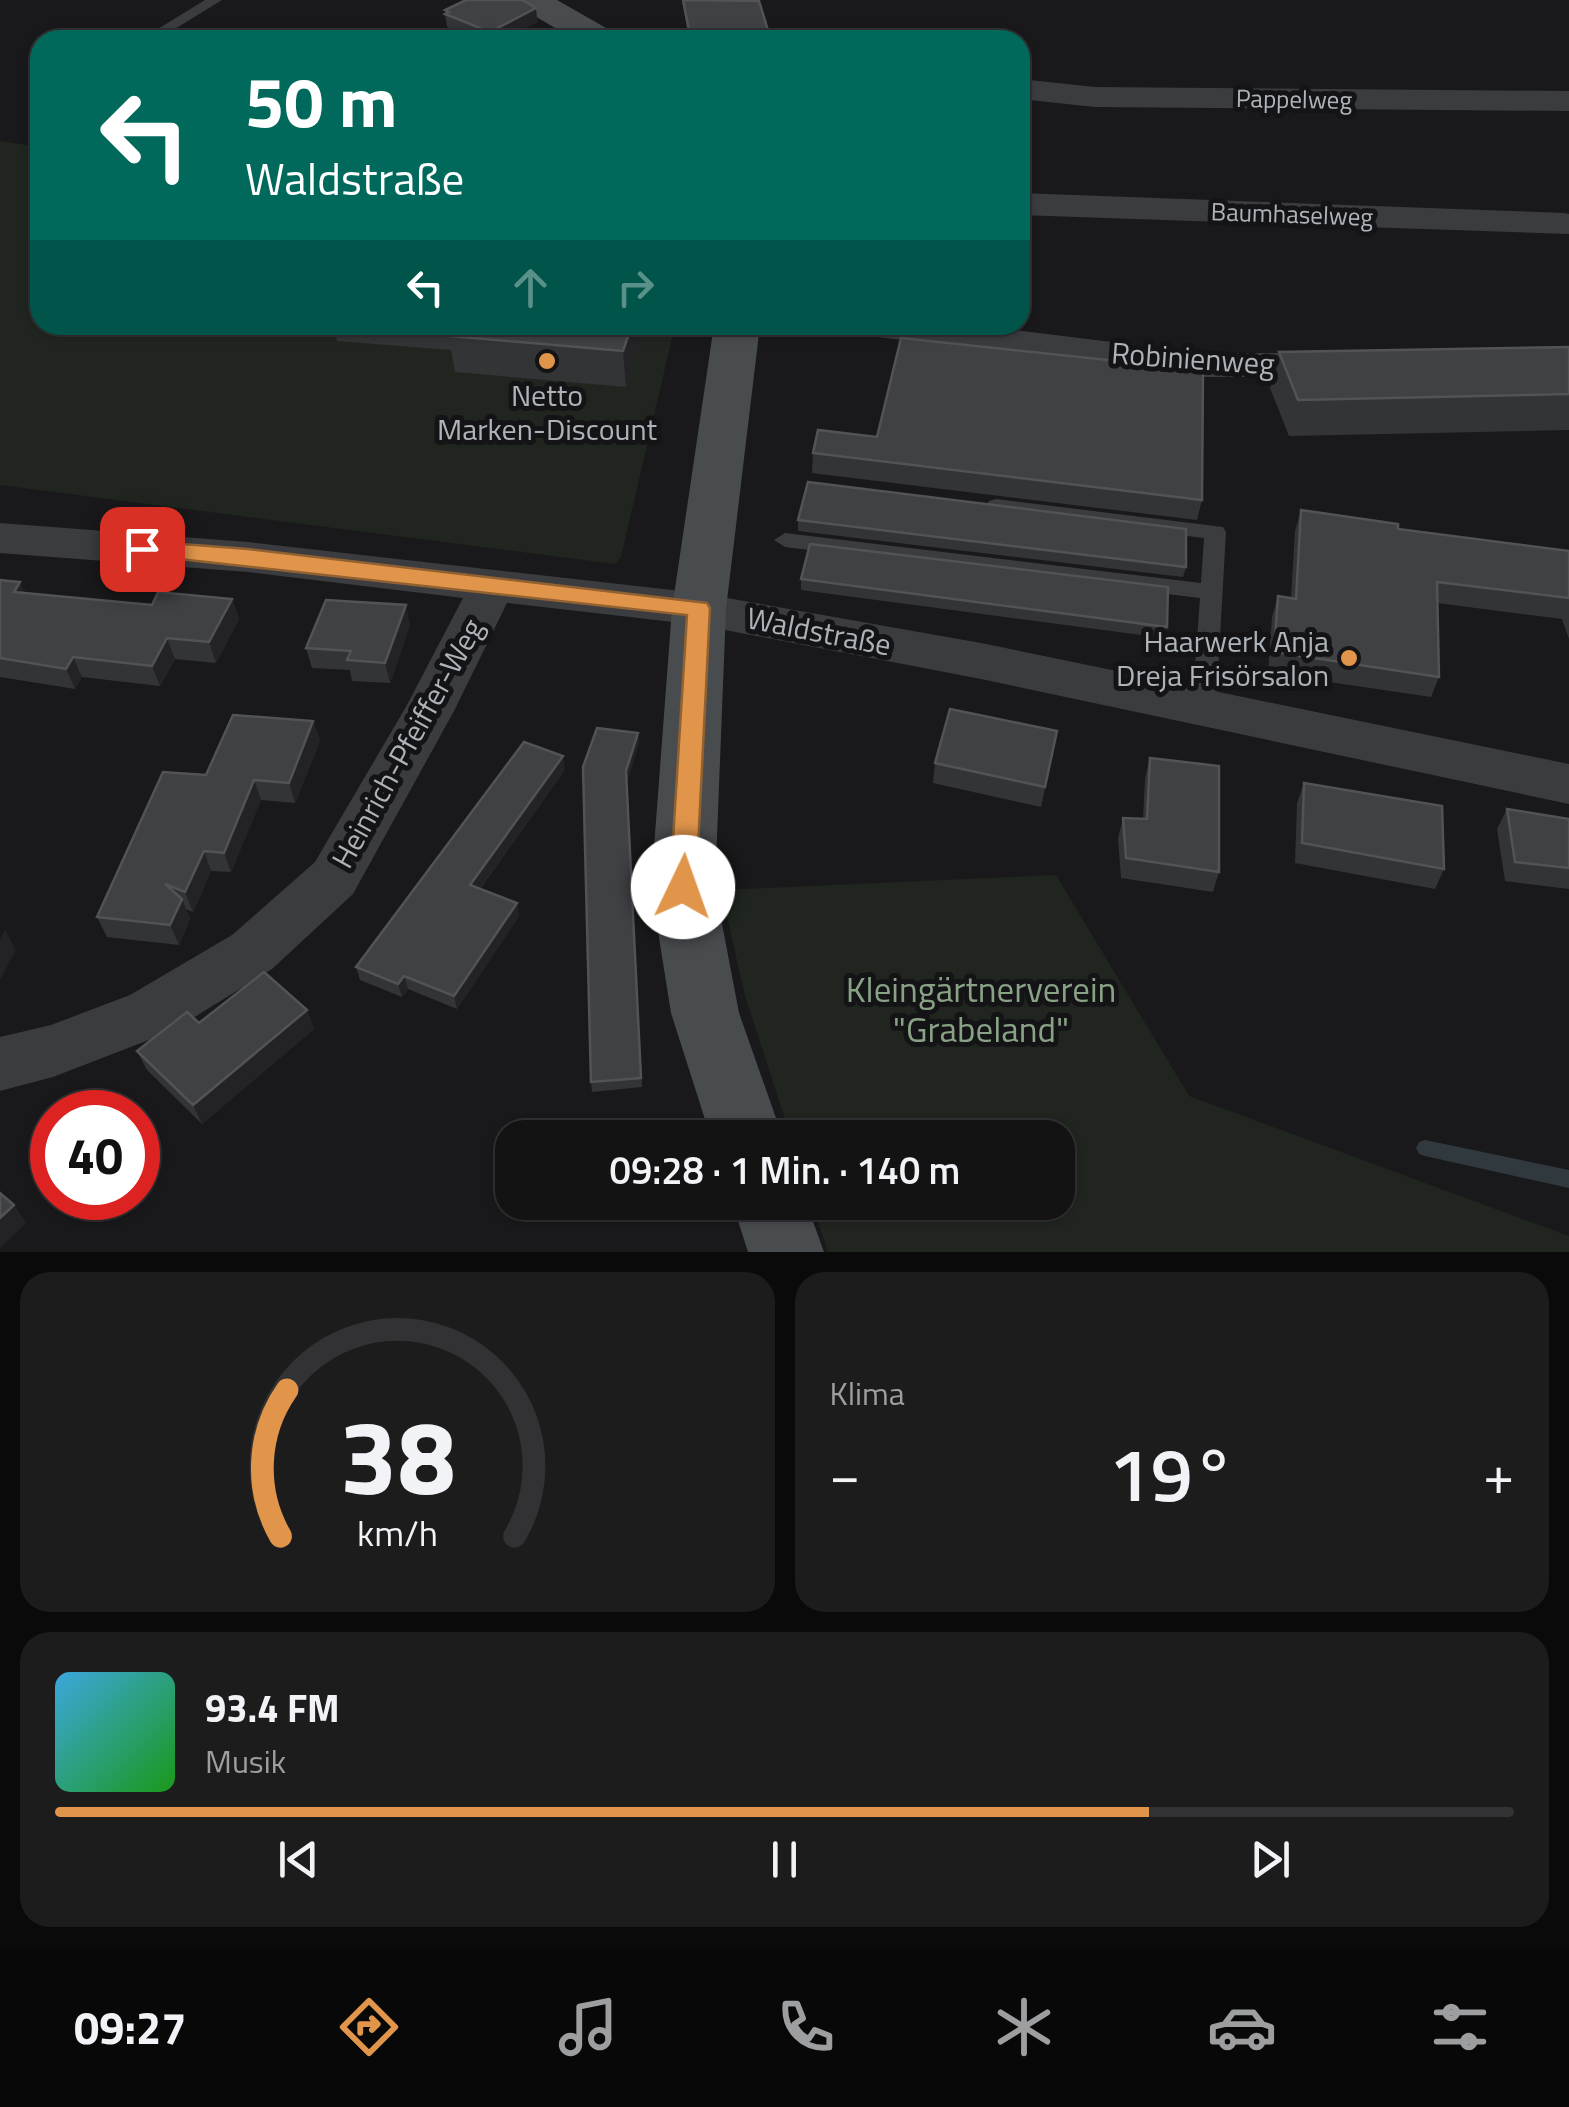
<!DOCTYPE html>
<html lang="de">
<head>
<meta charset="utf-8">
<style>
  body { margin:0; font-family:"Titillium Web",sans-serif; background:#1c1c1d; color:#f1f3f6; height:100vh; display:flex; flex-direction:column; font-size:38px; white-space:nowrap }
  * { box-sizing:border-box; margin:0 }
  p { font-size:32px; color:#9d9ea0 }
  .icon { flex:none; width:55px; height:55px; fill:none; stroke:currentColor; stroke-width:2; stroke-linecap:round; stroke-linejoin:round }
  .map { position:relative; height:1252px; overflow:hidden }
  .panel { display:flex; flex-direction:column; gap:20px; padding:20px; background:#0a0a0b; flex:1 }
  .panel>* { flex:none }
  .hud { position:absolute; left:30px; top:30px; width:1000px; height:305px; border-radius:30px; box-shadow:0 2px 8px #0004,0 0 0 2px #323234; background:#00695c; color:#fff; overflow:hidden }
  .speed { position:absolute; left:30px; top:1090px; display:flex; gap:20px; font-size:50px; font-weight:700; text-align:center }
  .speed>* { display:grid; place-content:center; width:130px; height:130px; border-radius:50%; background:#131314; box-shadow:0 2px 8px #0004,0 0 0 2px #323234; line-height:1 }
  .speed .limit { border:15px solid #d22; background:#fff; color:#111 }
  .pin { position:absolute; display:grid; place-items:center; width:85px; height:85px; color:#fff; margin:-42px; border-radius:20px; box-shadow:0 5px 15px #0006 }
  .me { position:absolute; width:110px; margin:-55px; rotate:3deg; stroke-linejoin:round; filter:drop-shadow(0 0 8px #0008) }
  .turn { display:flex; align-items:center; gap:35px; height:210px; padding:0 50px; font-size:45px }
  .turn .icon { width:130px; height:130px; stroke-width:2.5 }
  .turn b { display:block; font-size:70px; line-height:85px }
  .lanes { display:flex; align-items:center; height:95px; padding:0 50px; background:#0003; justify-content:center; gap:50px; direction:ltr }
  .lanes .off { opacity:.35 }
  .big { font-size:75px; font-weight:600; line-height:1.1 }
  .panel .widget { flex:1; display:flex; flex-direction:column; justify-content:center; gap:15px; min-width:0; padding:0 35px; border-radius:30px; background:#1c1c1d }
  .panel .dial { align-items:center; gap:0 }
  .dial svg { height:260px; overflow:visible; fill:none; stroke:#323234; stroke-width:7; stroke-linecap:round; text-anchor:middle }
  .dial text { fill:#f1f3f6; stroke:none }
  .song { display:flex; align-items:center; gap:30px }
  .cover { width:120px; height:120px; border-radius:15px; background:linear-gradient(135deg,hsl(200 70% 55%),hsl(120 70% 35%)) }
  .played { height:10px; border-radius:5px; background:linear-gradient(90deg,#e1954b 75%,#323234 75%) }
  .keys { display:flex; justify-content:space-around; direction:ltr }
  .heat { display:flex; justify-content:space-between; align-items:center; font-size:55px; direction:ltr }
  .panel .tiles { flex:1; display:grid; gap:20px; grid-template-columns:1fr 1fr }
  .widget:last-child { grid-column:span 2 }
  .trip { position:absolute; left:495px; top:1120px; width:580px; height:100px; border-radius:30px; background:#131314; box-shadow:0 2px 8px #0004,0 0 0 2px #323234; font-weight:600; line-height:100px; text-align:center }
  .menu { display:flex; height:160px; justify-content:space-around; align-items:center; background:#080808; color:#9d9ea0 }
  .menu .icon { width:70px; height:70px }
  .menu .selected { color:#e1954b }
  .menu b { font-size:45px; color:#f1f3f6 }
  .map>svg:first-child { display:block }
  .green { fill:#20261f }
  .lines { fill:none; stroke-linecap:round; stroke-linejoin:round }
  .stream { fill:#303a3e; fill-rule:evenodd }
  .lane { fill:#3a3c40; fill-rule:evenodd }
  .street { fill:#3a3c40; fill-rule:evenodd }
  .secondary { fill:#494c4f; fill-rule:evenodd }
  .wall { fill:#323436 }
  .shaded-wall { fill:#232325 }
  .building { fill:#3f4144; stroke:#515356; stroke-width:2.5 }
  .route { fill:#e1954b; stroke:#926131; stroke-width:2.5 }
  .poi-dot { fill:#e1954b; stroke:#141416; stroke-width:4 }
  .labels { text-anchor:middle; dominant-baseline:central; stroke-width:10; stroke-linejoin:round; paint-order:stroke }
  .far-street-label { font-size:25px; fill:#adb3b9; stroke:#141416 }
  .street-label { font-size:30px; fill:#adb3b9; stroke:#141416 }
  .poi-label { font-size:30px; fill:#adb3b9; stroke:#141416 }
  .near-park-label { font-size:35px; fill:#89a286; stroke:#141416 }
</style>
</head>
<body>
<div class="map">
<svg width="1569" height="1252" viewBox="0 0 1569 1252">
  <rect width="100%" height="100%" fill="#19191b"/>
  <!-- green -->
  <g class="green">
    <path d="M0,141L40,147V325H675L621,557L615,564L0,485Z"/>
    <path d="M1056,875L1189,1096L1569,1236V1252H828L812,1203L1058,1202V1138L791,1137L745,996L721,890Z"/>
  </g>
  <g class="lines">
    <!-- stream -->
    <path class="stream" d="M1425,1140L1569,1170V1188L1425,1156L1419,1154L1416,1148L1419,1142Z"/>
    <!-- lane -->
    <g class="lane">
      <path d="M205,0H222L157,40H140Z"/>
      <path d="M996,499L1223,527L1226,532L1216,707L1212,713H1196L1192,707L1200,598L785,547L774,540L785,533L1201,583L1204,538L989,511L986,506L989,501Z"/>
    </g>
    <!-- street -->
    <g class="street">
      <path d="M1020,79L1095,87L1569,91V111L1095,107L1020,99Z"/>
      <path d="M1020,193L1564,213L1569,214V234L1020,215Z"/>
      <path d="M859,325H974L1202,353H1337L1351,356L1357,365L1351,374L1337,377H1202L878,337L864,333Z"/>
      <path d="M0,523L248,542L699,593L981,643L1569,764V804L981,679L699,625L507,603L454,711L353,894L272,969L172,1031L53,1077L0,1091V1037L51,1025L130,995L232,935L315,862L407,705L463,598L248,572L0,553Z"/>
    </g>
    <!-- secondary -->
    <g class="secondary">
      <path d="M515,0H557L613,32L618,40H575L520,7Z"/>
      <path d="M714,325H760L726,609L715,887L739,1013L783,1138H711L671,1013L651,887L672,609Z"/>
      <path d="M732,1202H806L824,1252H748Z"/>
    </g>
  </g>
  <!-- wall -->
  <g class="wall">
    <path d="M682,0H755L771,40H689Z"/>
    <path d="M536,8L537,22L502,40H479L447,27L445,14V10Z"/>
    <path d="M333,325H646L626,387L455,372L451,350L337,341Z"/>
    <path d="M1569,347V430L1289,436L1270,388L1279,352Z"/>
    <path d="M813,453L1202,500L1197,520L812,473Z"/>
    <path d="M1301,510L1398,529L1569,551V639L1562,619L1437,603L1439,677L1431,697L1268,673L1272,617L1278,596L1291,598L1295,531Z"/>
    <path d="M798,520L1186,567L1183,577L798,531Z"/>
    <path d="M801,579L1167,627L1164,638L801,590Z"/>
    <path d="M0,580L25,593L152,605L232,599L239,619L216,663L175,659L160,686L82,677L75,689L0,677Z"/>
    <path d="M410,625L390,683L352,681L350,670L312,668L306,648Z"/>
    <path d="M313,721L320,741L295,803L261,800L231,872L211,871L193,912L186,909L190,919L179,945L107,937L97,917L206,775Z"/>
    <path d="M638,733L639,743L627,782L642,1087L592,1092L591,1082L583,767Z"/>
    <path d="M1053,751L1041,807L933,783L935,763Z"/>
    <path d="M1150,758L1219,872L1213,892L1121,878L1118,838L1123,818L1143,819L1145,778Z"/>
    <path d="M565,770L480,889L517,903L519,916L457,1009L408,989L402,997L360,980L356,967Z"/>
    <path d="M1304,783L1444,869L1435,889L1295,863L1297,803Z"/>
    <path d="M1507,809L1569,819V889L1505,881L1497,829Z"/>
    <path d="M307,1010L314,1029L202,1124L147,1070L137,1051L199,1023Z"/>
  </g>
  <!-- shaded-wall -->
  <g class="shaded-wall">
    <path d="M536,8L537,22L502,40H491L490,32Z"/>
    <path d="M632,325H646L626,387L623,351Z"/>
    <path d="M20,582L29,603L14,592Z"/>
    <path d="M232,599L239,619L216,663L209,642Z"/>
    <path d="M406,605L410,625L390,683L385,663Z"/>
    <path d="M167,638L175,659L160,686L152,666Z"/>
    <path d="M73,657L82,677L75,689L66,669Z"/>
    <path d="M313,721L320,741L295,803L289,783Z"/>
    <path d="M638,733L639,743L627,782L642,1087L626,771Z"/>
    <path d="M563,756L565,770L473,898L470,885Z"/>
    <path d="M254,780L261,800L231,872L224,853Z"/>
    <path d="M204,851L211,871L193,912L185,892Z"/>
    <path d="M182,899L190,919L179,945L170,925Z"/>
    <path d="M517,903L519,916L457,1009L454,996Z"/>
    <path d="M5,930L16,950L0,980V939Z"/>
    <path d="M404,976L408,989L402,997L398,984Z"/>
    <path d="M307,1010L314,1029L202,1124L193,1105Z"/>
    <path d="M14,1205L26,1223L0,1248V1218Z"/>
  </g>
  <!-- building -->
  <g class="building">
    <path d="M466,0H522L536,8L490,32L445,14L449,12L445,10Z"/>
    <path d="M683,0L759,1L771,40H691Z"/>
    <path d="M455,325H632L623,351L449,336Z"/>
    <path d="M901,338L1203,370L1202,500L813,453L818,430L877,437Z"/>
    <path d="M1569,347V394L1298,400L1279,352Z"/>
    <path d="M808,482L1186,529V567L798,520Z"/>
    <path d="M1301,510L1398,524V529L1569,551V598L1437,582L1439,677L1274,652L1278,596L1296,599Z"/>
    <path d="M810,544L1168,587L1167,627L801,579Z"/>
    <path d="M0,580L20,582L14,592L152,605L158,592L232,599L209,642L167,638L152,666L73,657L66,669L0,658Z"/>
    <path d="M326,600L406,605L385,663L347,660L351,651L306,648Z"/>
    <path d="M950,709L1057,731L1045,787L935,763Z"/>
    <path d="M233,715L313,721L289,783L254,780L224,853L204,851L185,892L165,884L182,899L170,925L97,917L163,772L206,775Z"/>
    <path d="M597,728L638,733L626,771L641,1078L591,1082L583,767Z"/>
    <path d="M524,742L563,756L470,885L517,903L454,996L404,976L398,984L356,967Z"/>
    <path d="M1150,758L1219,766V872L1126,858L1123,818L1147,819Z"/>
    <path d="M1304,783L1442,806L1444,869L1302,843Z"/>
    <path d="M1507,809L1569,819V868L1515,862Z"/>
    <path d="M264,972L307,1010L193,1105L137,1051L187,1012L199,1023Z"/>
    <path d="M0,1193L14,1205L0,1218Z"/>
  </g>
  <!-- route -->
  <path class="route" d="M142,541L248,549L707,603L710,608L696,887L692,895L683,898L673,895L670,887L687,615L134,554L131,549L134,544Z"/>
  <!-- markers -->
  <g class="poi-dot">
    <circle cx="547" cy="361" r="10"/>
    <circle cx="1349" cy="658" r="10"/>
  </g>
  <g class="labels">
    <!-- far-street labels -->
    <g class="far-street-label">
      <text transform="translate(1294 99) rotate(1)">Pappelweg</text>
      <text transform="translate(1292 214) rotate(2)">Baumhaselweg</text>
    </g>
    <!-- street labels -->
    <g class="street-label">
      <text transform="translate(1193 358) rotate(4)">Robinienweg</text>
      <text transform="translate(819 631) rotate(11)">Waldstraße</text>
      <text transform="translate(407 743) rotate(-61)">Heinrich-Pfeiffer-Weg</text>
    </g>
    <!-- poi labels -->
    <g class="poi-label">
      <text x="547" y="395">Netto<tspan x="547" dy="34">Marken-Discount</tspan></text>
      <text x="1329" y="641" text-anchor="end">Haarwerk Anja<tspan x="1329" dy="34">Dreja Frisörsalon</tspan></text>
    </g>
    <!-- near-park labels -->
    <g class="near-park-label">
      <text x="981" y="989">Kleingärtnerverein<tspan x="981" dy="40">"Grabeland"</tspan></text>
    </g>
  </g>
</svg>
<div class="speed"><div class="limit">40</div></div>
<div class="pin" style="left:142px;top:549px;background:#d93025"><svg class="icon" aria-label="arrive" viewBox="0 0 24 24"><path d="M6 21V4h12l-3 4 3 4H6"/></svg></div>
<svg class="me" style="left:683px;top:887px" viewBox="-20 -20 40 40"><circle r="19" fill="#fff"/><path d="M0-13L10 11 0 6-10 11z" fill="#e1954b"/></svg>
<div class="trip">09:28 · 1 Min. · 140 m</div>
<div class="hud">
<div class="turn"><svg class="icon" aria-label="left" viewBox="0 0 24 24"><path d="M17 20v-9H6M10 6l-5 5 5 5"/></svg><div><b>50 m</b>Waldstraße</div></div>
<div class="lanes"><svg class="icon" aria-label="left" viewBox="0 0 24 24"><path d="M17 20v-9H6M10 6l-5 5 5 5"/></svg><svg class="icon off" aria-label="ahead" viewBox="0 0 24 24"><path d="M12 20V5M6 11l6-6 6 6"/></svg><svg class="icon off" aria-label="right" viewBox="0 0 24 24"><path d="M7 20v-9h11M14 6l5 5-5 5"/></svg></div>
</div>
</div>
<section class="panel">
<div class="tiles">
<div class="widget dial"><svg viewBox="0 0 100 80">
<path d="M14 69A42 42 0 1 1 86 69"/>
<path d="M14 69A42 42 0 0 1 16 24" stroke="#e1954b"/>
<text x="50" y="56" font-size="32" font-weight="700">38</text>
<text x="50" y="72" font-size="11">km/h</text>
</svg></div>
<div class="widget"><p>Klima</p>
<div class="heat"><a>−</a><b class="big">19°</b><a>+</a></div>
</div>
<div class="widget">
<div class="song"><i class="cover"></i><div><b>93.4 FM</b><p>Musik</p></div></div>
<div class="played"></div>
<div class="keys"><svg class="icon" aria-label="previous" viewBox="0 0 24 24"><path d="M18 5L8 12l10 7zM5 5v14"/></svg><svg class="icon" aria-label="pause" viewBox="0 0 24 24"><path d="M8 5v14M16 5v14"/></svg><svg class="icon" aria-label="next" viewBox="0 0 24 24"><path d="M6 5l10 7-10 7zM19 5v14"/></svg></div>
</div>
</div>
</section>
<nav class="menu">
<b>09:27</b>
<svg class="icon selected" aria-label="directions" viewBox="0 0 24 24"><path d="M12 3l9 9-9 9-9-9zM9 14v-3h6M13 9l2 2-2 2"/></svg>
<svg class="icon" aria-label="music" viewBox="0 0 24 24"><path d="M9 18V5l10-2v13"/><circle cx="6" cy="18" r="3"/><circle cx="16" cy="16" r="3"/></svg>
<svg class="icon" aria-label="phone" viewBox="0 0 24 24"><path d="M5 4h4l2 5-3 2q2 4 5 5l2-3 5 2v4C11 20 4 13 5 4z"/></svg>
<svg class="icon" aria-label="climate" viewBox="0 0 24 24"><path d="M12 3v18M4 7l16 10M4 17L20 7"/></svg>
<svg class="icon" aria-label="car" viewBox="0 0 24 24"><path d="M5 17H2v-5l4-1 3-4h7l3 4 3 1v5h-3M9 17h6M6 11h13"/><circle cx="7" cy="17" r="2"/><circle cx="17" cy="17" r="2"/></svg>
<svg class="icon" aria-label="filters" viewBox="0 0 24 24"><path d="M4 7h16M4 17h16"/><circle cx="9" cy="7" r="2"/><circle cx="15" cy="17" r="2"/></svg>
</nav>
</body>
</html>
